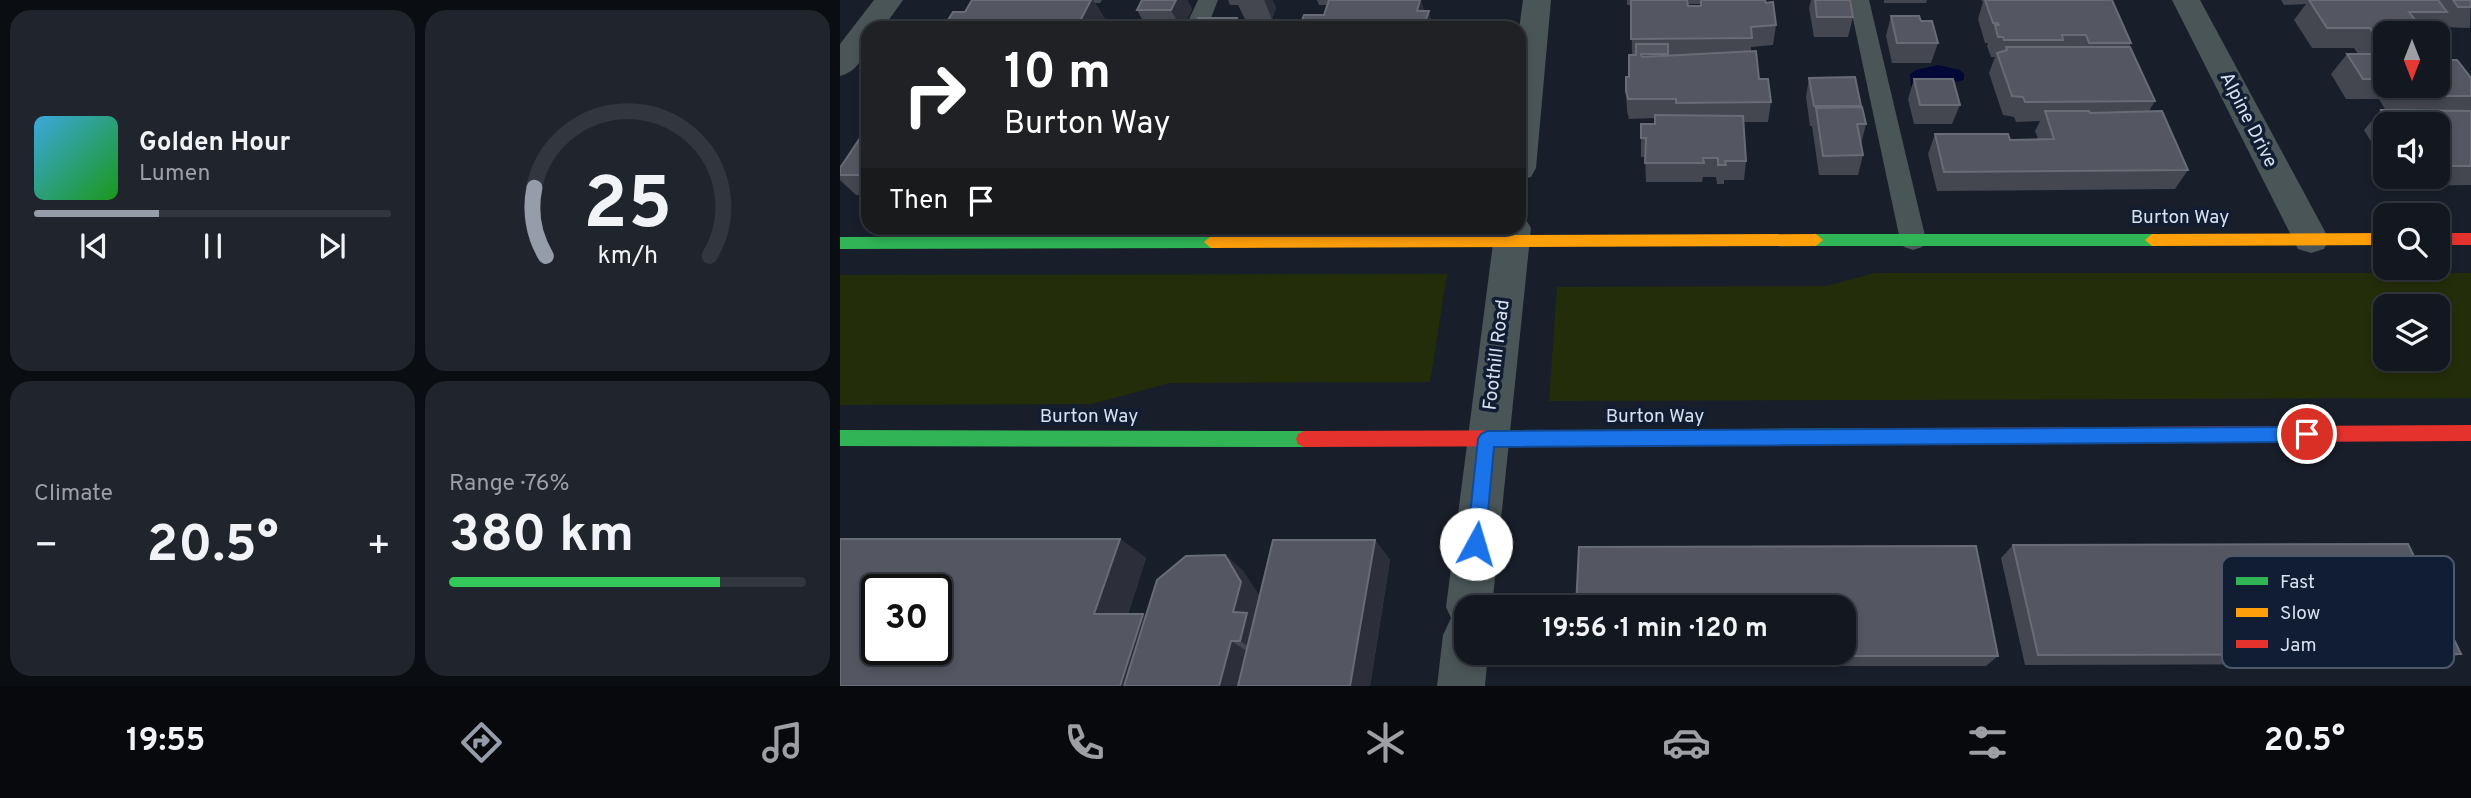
<!DOCTYPE html>
<html lang="en">
<head>
<meta charset="utf-8">
<style>
  body { margin:0; font-family:Overpass,sans-serif; background:#20242d; color:#f1f3f6; height:100vh; display:flex; flex-direction:column; font-size:26px; white-space:nowrap }
  * { box-sizing:border-box; margin:0 }
  p { font-size:23px; color:#9d9fa5 }
  .icon { flex:none; width:38px; height:38px; fill:none; stroke:currentColor; stroke-width:2; stroke-linecap:round; stroke-linejoin:round }
  .map { position:relative; flex:1; overflow:hidden }
  .panel { display:flex; flex-direction:column; gap:10px; padding:10px; background:#0a0d12; width:840px }
  .panel>* { flex:none }
  .guide { position:absolute; left:21px; top:21px; width:665px; height:214px; border-radius:21px; box-shadow:0 4px 10px #0003,0 0 0 2px #32363e; background:#202124; color:#fff; overflow:hidden }
  .needle { width:46px; rotate:180deg }
  .buttons { position:absolute; left:1533px; top:21px; display:grid; gap:14px }
  .buttons a { display:grid; place-items:center; width:77px; height:77px; border-radius:14px; background:#131720; box-shadow:0 4px 10px #0003,0 0 0 2px #32363e; font-size:35px }
  .speed { position:absolute; left:21px; top:574px; display:flex; gap:14px; font-size:35px; font-weight:700; text-align:center }
  .speed>* { display:grid; place-content:center; width:91px; height:91px; border-radius:50%; background:#131720; box-shadow:0 4px 10px #0003,0 0 0 2px #32363e; line-height:1 }
  .speed .limit { border:4px solid #111; border-radius:10px; background:#fff; color:#111 }
  .pin { position:absolute; display:grid; place-items:center; width:60px; height:60px; color:#fff; margin:-30px; border:4px solid #fff; border-radius:50%; box-shadow:0 2px 7px #0007 }
  .me { position:absolute; width:77px; margin:-38px; rotate:6deg; stroke-linejoin:round; filter:drop-shadow(0 0 5px #0008) }
  .turn { display:flex; align-items:center; gap:24px; height:147px; padding:0 28px; font-size:32px }
  .turn .icon { width:91px; height:91px; stroke-width:2.5 }
  .turn b { display:block; font-size:49px; line-height:60px }
  .then { display:flex; align-items:center; height:66px; padding:0 28px; background:#0003; gap:14px; font-size:26px }
  .big { font-size:52px; font-weight:700; line-height:1.1 }
  .panel .card { flex:1; display:flex; flex-direction:column; justify-content:center; gap:10px; min-width:0; padding:0 24px; border-radius:21px; background:#20242d }
  .panel .dial { align-items:center; gap:0 }
  .dial svg { height:182px; overflow:visible; fill:none; stroke:#32363e; stroke-width:7; stroke-linecap:round; text-anchor:middle }
  .dial text { fill:#f1f3f6; stroke:none }
  .song { display:flex; align-items:center; gap:21px }
  .cover { width:84px; height:84px; border-radius:10px; background:linear-gradient(135deg,hsl(200 70% 55%),hsl(120 70% 35%)) }
  .played { height:7px; border-radius:4px; background:linear-gradient(90deg,#959daa 35%,#32363e 35%) }
  .keys { display:flex; justify-content:space-around; direction:ltr }
  .heat { display:flex; justify-content:space-between; align-items:center; font-size:38px; direction:ltr }
  .charge { height:10px; border-radius:5px; background:linear-gradient(90deg,#34c759 76%,#32363e 0) }
  .panel .tiles { flex:1; display:grid; gap:10px; grid-template-columns:repeat(2,1fr) }
  .trip { position:absolute; left:614px; top:595px; width:402px; height:70px; border-radius:21px; background:#131720; box-shadow:0 4px 10px #0003,0 0 0 2px #32363e; font-weight:700; line-height:70px; text-align:center }
  .tab-bar { display:flex; height:112px; justify-content:space-around; align-items:center; background:#08090d; color:#9d9fa5 }
  .tab-bar .icon { width:49px; height:49px }
  .tab-bar .selected { color:#959daa }
  .tab-bar b { font-size:32px; color:#f1f3f6 }
  main { display:flex; flex:1; min-height:0 }
  .map>svg:first-child { display:block }
  .green { fill:#242d0a; fill-rule:evenodd }
  .water { fill:#020936 }
  .lines { fill:none; stroke-linecap:round; stroke-linejoin:round }
  .lane { fill:#4a5557; fill-rule:evenodd }
  .street { fill:#4a5557; fill-rule:evenodd }
  .fast { fill:#30b455; fill-rule:evenodd }
  .slow { fill:#ff9f0a; fill-rule:evenodd }
  .jam { fill:#e5322d; fill-rule:evenodd }
  .wall { fill:#444650; fill-rule:evenodd }
  .shaded-wall { fill:#2c2f3a }
  .building { fill:#545661; stroke:#696c77; stroke-width:2; fill-rule:evenodd }
  .route { fill:#1a73e8; stroke:#114b97; stroke-width:2 }
  .labels { text-anchor:middle; dominant-baseline:central; stroke-width:7; stroke-linejoin:round; paint-order:stroke }
  .street-label { font-size:19px; fill:#d8e1ef; stroke:#111d32 }
  .key { fill:#111d32; stroke:#4d586b; stroke-width:2 }
  .key-label { font-size:19px; fill:#d8e1ef }
</style>
</head>
<body>
<main>
<section class="panel">
<div class="tiles">
<div class="card">
<div class="song"><i class="cover"></i><div><b>Golden Hour</b><p>Lumen</p></div></div>
<div class="played"></div>
<div class="keys"><svg class="icon" aria-label="previous" viewBox="0 0 24 24"><path d="M18 5L8 12l10 7zM5 5v14"/></svg><svg class="icon" aria-label="pause" viewBox="0 0 24 24"><path d="M8 5v14M16 5v14"/></svg><svg class="icon" aria-label="next" viewBox="0 0 24 24"><path d="M6 5l10 7-10 7zM19 5v14"/></svg></div>
</div>
<div class="card dial"><svg viewBox="0 0 100 80">
<path d="M14 69A42 42 0 1 1 86 69"/>
<path d="M14 69A42 42 0 0 1 9 39" stroke="#959daa"/>
<text x="50" y="56" font-size="32" font-weight="700">25</text>
<text x="50" y="72" font-size="11">km/h</text>
</svg></div>
<div class="card"><p>Climate</p>
<div class="heat"><a>−</a><b class="big">20.5°</b><a>+</a></div>
</div>
<div class="card"><p>Range · 76%</p><b class="big">380 km</b><div class="charge"></div></div>
</div>
</section>
<div class="map">
<svg width="1631" height="686" viewBox="0 0 1631 686">
  <rect width="100%" height="100%" fill="#191f2a"/>
  <!-- green -->
  <g class="green">
    <path d="M1035,273H1631V398L709,401L717,287L986,286ZM1545,306H1598V359H1545Z"/>
    <path d="M607,274L590,382L330,383L251,404L0,405V275Z"/>
  </g>
  <!-- water -->
  <path class="water" d="M1098,65L1120,70L1124,74V80L1079,91L1071,87L1070,74L1076,70Z"/>
  <g class="lines">
    <!-- lane -->
    <g class="lane">
      <path d="M358,0H378L367,28H345Z"/>
      <path d="M1009,0H1029L1086,240L1082,247L1073,250L1064,247L1060,240Z"/>
    </g>
    <!-- street -->
    <g class="street">
      <path d="M34,0H63L43,28H28C28,49 22,70 0,76V44Z"/>
      <path d="M683,0H711L696,168L691,177L679,180V30Z"/>
      <path d="M1332,0H1360L1489,239L1484,249L1471,253L1458,249Z"/>
      <path d="M679,216L685,218L691,228L652,607H626V653H648L645,686H597L603,635L611,618L606,607L655,228H679Z"/>
    </g>
    <!-- fast -->
    <g class="fast">
      <path d="M976,234H1312L1319,240L1312,246H976L969,240Z"/>
      <path d="M371,236L378,242L371,248L0,249V237Z"/>
      <path d="M1089,428L1095,431L1097,436L1095,441L1089,444L740,446L734,443L732,438L734,433L740,430Z"/>
      <path d="M0,430L464,431L470,434L472,439L470,444L464,447L0,446Z"/>
    </g>
    <!-- slow -->
    <g class="slow">
      <path d="M1545,233V245L1312,246L1305,240L1312,234Z"/>
      <path d="M976,234L983,240L976,246L371,248L364,242L371,236Z"/>
    </g>
    <!-- jam -->
    <g class="jam">
      <rect x="1598" y="233" width="33" height="12"/>
      <path d="M1631,425V441L1089,444L1083,441L1081,436L1083,431L1089,428Z"/>
      <path d="M740,430L746,433L748,438L746,443L740,446L464,447L458,444L456,439L458,434L464,431Z"/>
    </g>
  </g>
  <!-- wall -->
  <g class="wall">
    <path d="M132,0H262L260,3H255L265,19L260,28H94L125,12Z"/>
    <path d="M302,0H347L352,9L343,28H307L297,10Z"/>
    <path d="M388,0H432L436,8L432,19H405L398,5H390Z"/>
    <path d="M477,0H581L584,11L593,28L484,15L487,5H479Z"/>
    <path d="M787,0H925L936,25L933,45L911,47V51L919,79L931,102L928,122H903L906,161L904,180H884V184H877L876,177H863L862,182H806L805,157H801V124H815V118L789,119L787,111L786,91L789,77L792,55L791,5H787ZM848,4H860V6H848Z"/>
    <path d="M971,0H1010L1013,17L1008,37H974L969,8Z"/>
    <path d="M1044,0H1087L1086,3H1044Z"/>
    <path d="M1141,0H1272L1291,43L1289,47L1315,101L1309,111L1348,170L1335,189L1097,191L1088,154L1095,134L1170,140L1198,139L1195,131L1200,121L1176,122L1174,117L1163,115L1149,73L1155,57H1151L1147,46L1148,43H1145L1138,19L1143,2Z"/>
    <path d="M1441,0H1631L1630,28L1600,27L1597,23L1589,32L1545,33V86H1598L1605,60L1631,78V110L1630,111H1631V185L1559,186L1553,177H1598V124H1545V164L1524,130L1541,110L1546,111L1539,99H1506L1491,74L1507,54H1518L1514,48H1472L1454,20L1466,4L1444,5Z"/>
    <path d="M1051,16L1081,21L1098,43L1091,63H1052L1046,36Z"/>
    <path d="M969,78L1021,106L1026,124L1021,144L1023,155L1018,175H979L972,126H970L966,97Z"/>
    <path d="M1074,79L1120,105L1112,124H1074L1068,99Z"/>
    <path d="M28,126V194L16,195L0,180V168Z"/>
    <path d="M280,539L306,558L288,614H303L306,616L385,555L403,571L420,597L535,540L550,560L530,686H0Z"/>
    <path d="M1173,545L1621,654L1593,664L1185,665L1161,558Z"/>
    <path d="M733,656H1158L1146,666H736Z"/>
  </g>
  <!-- shaded-wall -->
  <g class="shaded-wall">
    <path d="M251,0H253L265,19L260,28H244L240,21Z"/>
    <path d="M336,0H347L352,9L343,28H341L331,10Z"/>
    <path d="M424,0H432L436,8L432,19Z"/>
    <path d="M580,0H581L585,17L589,11L593,28H582L577,11Z"/>
    <path d="M397,18L402,28H393Z"/>
    <path d="M216,21L221,28H212Z"/>
    <path d="M280,539L306,558L283,629L254,614Z"/>
    <path d="M535,540L550,560L530,686H510Z"/>
    <path d="M385,555L403,571L420,597L414,618L425,626L419,653L400,641L393,612Z"/>
    <path d="M303,614L329,629L312,686H280Z"/>
    <path d="M391,641L410,653L403,686H379Z"/>
  </g>
  <!-- building -->
  <g class="building">
    <path d="M132,0H251L240,21H216L212,28H94L100,20H108L113,12H125Z"/>
    <path d="M302,0H336L331,10H297Z"/>
    <path d="M489,0H580L577,11H589L583,28H459L464,15H484Z"/>
    <path d="M791,0H847L848,6H861V0H925L926,3L933,2L936,25L911,27L912,38L791,39Z"/>
    <path d="M975,0H1010L1013,17H977Z"/>
    <path d="M1145,0H1272L1291,43H1249L1246,35H1222L1223,40H1164L1163,37H1158L1155,25H1159L1158,23H1153Z"/>
    <path d="M1469,0H1598L1607,12H1569L1579,25H1572L1577,33H1545V35H1534L1530,28H1487Z"/>
    <path d="M1613,0H1631V7H1618Z"/>
    <path d="M1051,16H1079L1081,21H1092L1098,43H1057Z"/>
    <path d="M358,18H397L393,28H354Z"/>
    <path d="M796,44H828V54H801L802,57L916,51L919,79H928L931,102L836,103V99H788L786,91V77H789V55H796Z"/>
    <path d="M1166,47H1290L1315,101L1185,102L1183,97L1172,96L1157,53L1167,50Z"/>
    <path d="M1507,54H1545V79H1523Z"/>
    <path d="M1598,54H1601L1605,60H1617L1631,78V96H1568L1561,86H1598Z"/>
    <path d="M1015,77L1021,106H974L969,78Z"/>
    <path d="M1074,79H1113L1120,105H1080Z"/>
    <path d="M1022,107L1026,124H1017L1023,155L983,156L976,108Z"/>
    <path d="M1541,110L1631,111V166H1598V124H1550Z"/>
    <path d="M1205,111H1249L1250,113L1322,111L1348,170L1104,172L1095,134H1168L1170,140L1214,139Z"/>
    <path d="M815,115L903,116L906,161H885L886,165H878V158H863L864,163H805L806,138H801V124H815Z"/>
    <path d="M28,126V175H0V168Z"/>
    <path d="M0,539H280L254,614H303L280,686H0ZM37,590H96V649H37Z"/>
    <path d="M433,540H535L510,686H398Z"/>
    <path d="M1568,544L1621,654L1198,655L1173,545Z"/>
    <path d="M1136,546L1158,656H733L734,653H1004V607H736L739,547Z"/>
    <path d="M385,555L401,582L393,612L407,613L400,641H391L379,686H284L317,580L346,556Z"/>
  </g>
  <!-- route -->
  <path class="route" d="M1467,427L1473,429L1476,434L1473,440L1467,442L654,447L645,544L642,550L636,552L629,550L627,544L638,439L641,434L647,431Z"/>
  <g class="labels">
    <!-- street labels -->
    <g class="street-label">
      <text transform="translate(1408 120) rotate(63)">Alpine Drive</text>
      <text x="1340" y="218">Burton Way</text>
      <text transform="translate(657 355) rotate(-83)">Foothill Road</text>
      <text x="249" y="417">Burton Way</text>
      <text x="815" y="417">Burton Way</text>
    </g>
  </g>
  <!-- legend -->
  <rect x="1382" y="556" width="232" height="112" rx="10" class="key"/>
  <rect x="1396" y="577" width="32" height="8" fill="#30b455"/>
  <rect x="1396" y="608" width="32" height="9" fill="#ff9f0a"/>
  <rect x="1396" y="640" width="32" height="8" fill="#e5322d"/>
  <g class="key-label">
    <text x="1440" y="588">Fast</text>
    <text x="1440" y="619">Slow</text>
    <text x="1440" y="651">Jam</text>
  </g>
</svg>
<div class="buttons">
<a><svg class="needle" viewBox="-14 -14 28 28"><path d="M0-13l5 13h-10z" fill="#e53935"/><path d="M0 13l5-13h-10z" fill="#9d9fa5"/></svg></a>
<a><svg class="icon" aria-label="sound" viewBox="0 0 24 24"><path d="M4 9h4l5-4v14l-5-4H4zM17 9q2 3 0 6"/></svg></a>
<a><svg class="icon" aria-label="search" viewBox="0 0 24 24"><circle cx="10" cy="10" r="6"/><path d="M15 15l6 6"/></svg></a>
<a><svg class="icon" aria-label="layers" viewBox="0 0 24 24"><path d="M12 4l9 5-9 5-9-5zM3 14l9 5 9-5"/></svg></a>
</div>
<div class="speed"><div class="limit">30</div></div>
<div class="pin" style="left:1467px;top:434px;background:#d93025"><svg class="icon" aria-label="arrive" viewBox="0 0 24 24"><path d="M6 21V4h12l-3 4 3 4H6"/></svg></div>
<svg class="me" style="left:636px;top:544px" viewBox="-20 -20 40 40"><circle r="19" fill="#fff"/><path d="M0-13L10 11 0 6-10 11z" fill="#1a73e8"/></svg>
<div class="trip">19:56 · 1 min · 120 m</div>
<div class="guide">
<div class="turn"><svg class="icon" aria-label="right" viewBox="0 0 24 24"><path d="M7 20v-9h11M14 6l5 5-5 5"/></svg><div><b>10 m</b>Burton Way</div></div>
<div class="then">Then<svg class="icon" aria-label="arrive" viewBox="0 0 24 24"><path d="M6 21V4h12l-3 4 3 4H6"/></svg></div>
</div>
</div>
</main>
<nav class="tab-bar">
<b>19:55</b>
<svg class="icon selected" aria-label="directions" viewBox="0 0 24 24"><path d="M12 3l9 9-9 9-9-9zM9 14v-3h6M13 9l2 2-2 2"/></svg>
<svg class="icon" aria-label="music" viewBox="0 0 24 24"><path d="M9 18V5l10-2v13"/><circle cx="6" cy="18" r="3"/><circle cx="16" cy="16" r="3"/></svg>
<svg class="icon" aria-label="phone" viewBox="0 0 24 24"><path d="M5 4h4l2 5-3 2q2 4 5 5l2-3 5 2v4C11 20 4 13 5 4z"/></svg>
<svg class="icon" aria-label="climate" viewBox="0 0 24 24"><path d="M12 3v18M4 7l16 10M4 17L20 7"/></svg>
<svg class="icon" aria-label="car" viewBox="0 0 24 24"><path d="M5 17H2v-5l4-1 3-4h7l3 4 3 1v5h-3M9 17h6M6 11h13"/><circle cx="7" cy="17" r="2"/><circle cx="17" cy="17" r="2"/></svg>
<svg class="icon" aria-label="filters" viewBox="0 0 24 24"><path d="M4 7h16M4 17h16"/><circle cx="9" cy="7" r="2"/><circle cx="15" cy="17" r="2"/></svg>
<b>20.5°</b>
</nav>
</body>
</html>
